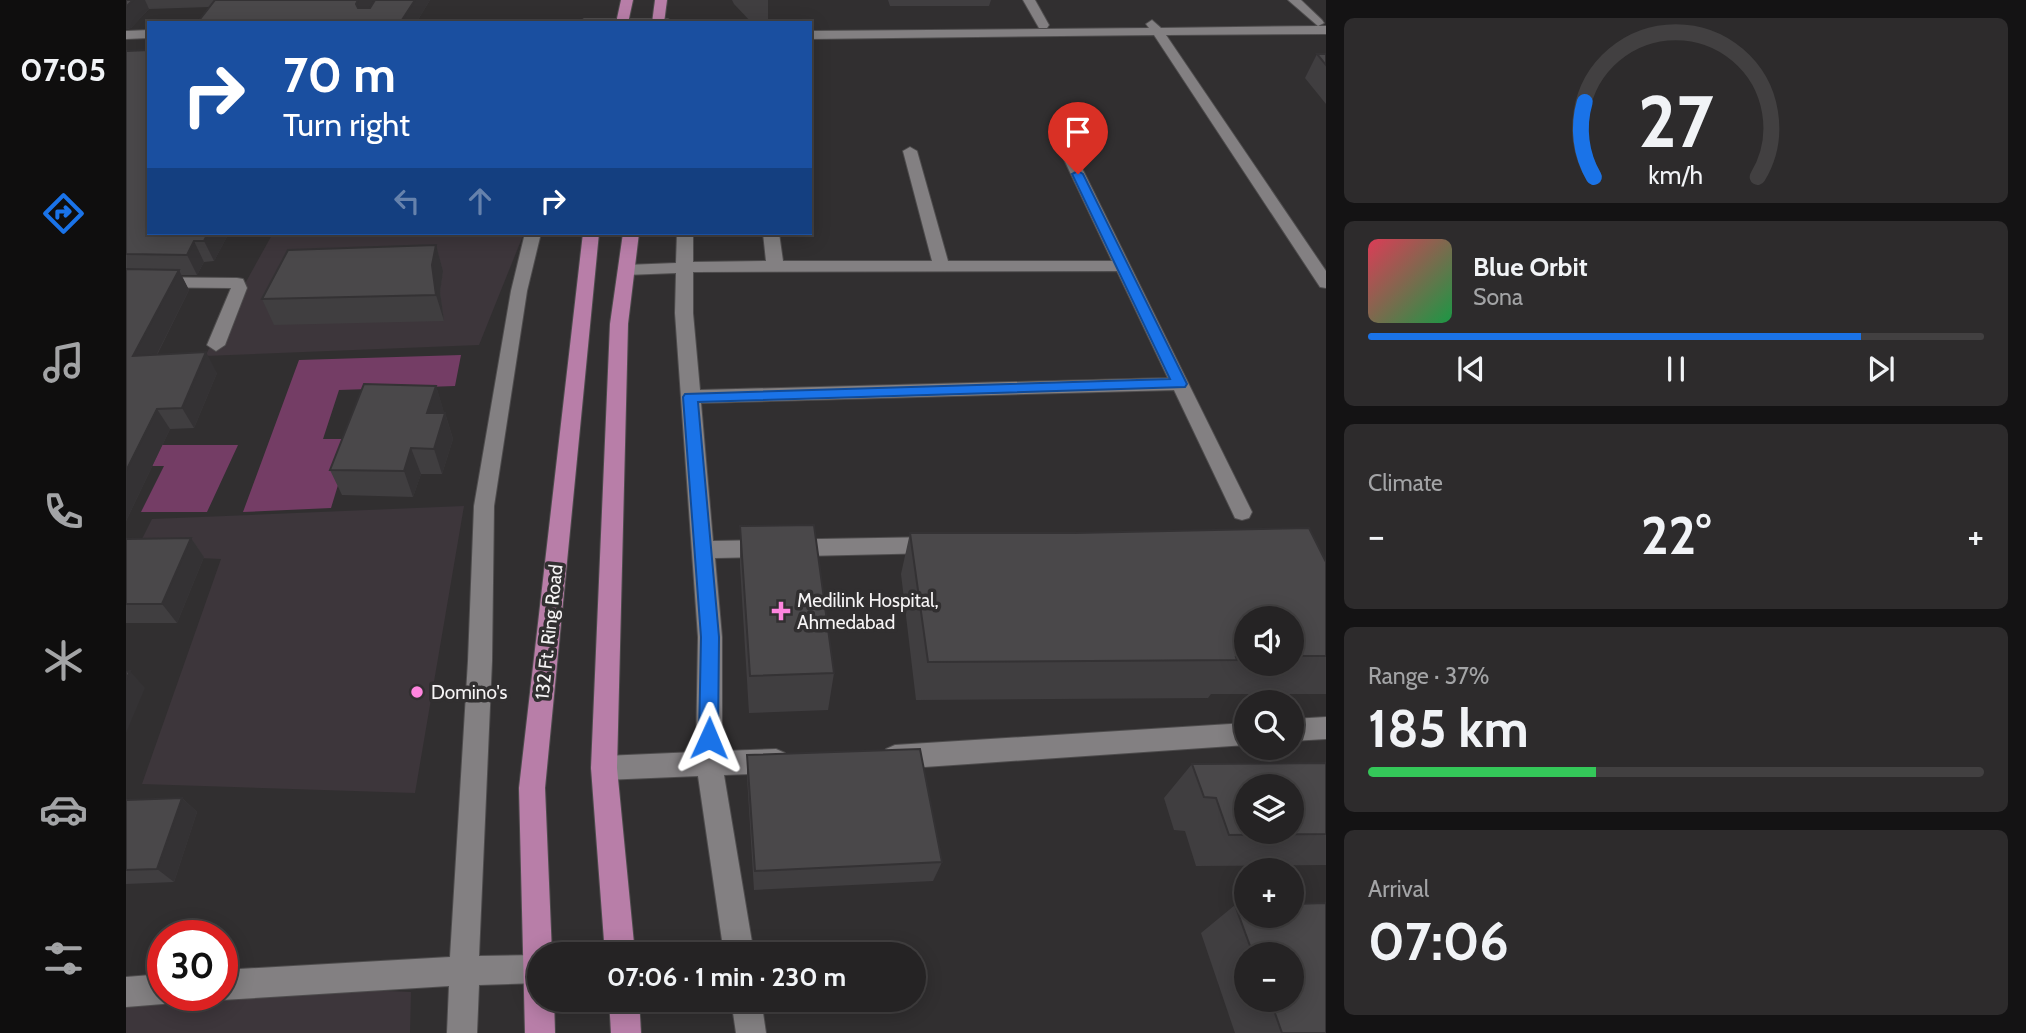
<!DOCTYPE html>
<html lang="en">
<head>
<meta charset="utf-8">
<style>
  body { margin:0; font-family:Cabin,sans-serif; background:#2d2b2c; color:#f1f3f6; height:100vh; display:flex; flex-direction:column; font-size:26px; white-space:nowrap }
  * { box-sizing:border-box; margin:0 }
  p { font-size:23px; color:#a3a4a6 }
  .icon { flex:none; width:38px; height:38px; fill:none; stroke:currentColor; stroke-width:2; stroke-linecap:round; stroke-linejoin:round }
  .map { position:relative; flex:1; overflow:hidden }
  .details { display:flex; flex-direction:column; gap:18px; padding:18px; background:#141314; width:700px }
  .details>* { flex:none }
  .top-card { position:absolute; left:21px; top:21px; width:665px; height:214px; border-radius:0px; box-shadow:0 4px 18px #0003,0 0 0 2px #424041; background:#1a4fa0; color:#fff; overflow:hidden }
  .tools { position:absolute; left:1108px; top:606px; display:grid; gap:14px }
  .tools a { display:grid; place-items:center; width:70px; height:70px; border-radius:50%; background:#252324; box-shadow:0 4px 18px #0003,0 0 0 2px #424041; font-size:35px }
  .speed { position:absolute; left:21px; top:920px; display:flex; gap:14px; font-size:35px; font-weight:700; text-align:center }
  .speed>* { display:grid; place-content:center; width:91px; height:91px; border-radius:50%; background:#252324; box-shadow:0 4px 18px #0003,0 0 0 2px #424041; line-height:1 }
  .speed .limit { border:10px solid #d22; background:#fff; color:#111 }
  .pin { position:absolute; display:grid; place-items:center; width:60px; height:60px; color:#fff; margin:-72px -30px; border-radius:50% 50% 50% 0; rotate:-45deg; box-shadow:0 0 7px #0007 }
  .pin .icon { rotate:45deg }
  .me { position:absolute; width:77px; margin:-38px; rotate:1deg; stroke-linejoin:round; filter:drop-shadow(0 0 5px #0008) }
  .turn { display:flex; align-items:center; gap:24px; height:147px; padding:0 21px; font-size:32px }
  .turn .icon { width:91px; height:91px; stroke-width:2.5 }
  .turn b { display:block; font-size:49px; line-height:60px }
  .lanes { display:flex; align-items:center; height:66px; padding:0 21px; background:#0003; justify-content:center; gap:35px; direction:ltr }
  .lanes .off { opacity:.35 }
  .big { font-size:52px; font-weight:800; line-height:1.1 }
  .details .card { flex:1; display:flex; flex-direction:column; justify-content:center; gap:10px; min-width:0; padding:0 24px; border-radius:10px; background:#2d2b2c }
  .details .dial { align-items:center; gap:0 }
  .dial svg { height:182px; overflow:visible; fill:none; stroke:#424041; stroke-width:7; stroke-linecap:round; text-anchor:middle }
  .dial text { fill:#f1f3f6; stroke:none }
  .song { display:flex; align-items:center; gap:21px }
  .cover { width:84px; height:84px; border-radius:10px; background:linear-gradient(135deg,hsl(350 70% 55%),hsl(140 70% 35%)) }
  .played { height:7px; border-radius:4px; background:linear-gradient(90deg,#1a73e8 80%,#424041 80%) }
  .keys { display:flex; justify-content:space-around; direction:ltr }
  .heat { display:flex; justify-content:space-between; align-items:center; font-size:38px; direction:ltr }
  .charge { height:10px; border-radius:5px; background:linear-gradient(90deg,#34c759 37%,#424041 0) }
  .trip { position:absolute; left:401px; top:942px; width:399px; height:70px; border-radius:35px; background:#252324; box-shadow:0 4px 18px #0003,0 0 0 2px #424041; font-weight:800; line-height:70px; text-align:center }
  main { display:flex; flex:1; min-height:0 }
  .menu { display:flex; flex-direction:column; width:126px; justify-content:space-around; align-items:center; background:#0f0e0e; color:#a3a4a6 }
  .menu .icon { width:49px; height:49px }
  .menu .on { color:#1a73e8 }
  .menu b { font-size:32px; color:#f1f3f6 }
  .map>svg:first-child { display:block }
  .built { fill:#3d363b }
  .green { fill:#743d65 }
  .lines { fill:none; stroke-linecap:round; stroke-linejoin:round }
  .minor-casing { stroke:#4e4c4d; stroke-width:2 }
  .major-casing { stroke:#4e4c4d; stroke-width:2 }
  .minor { fill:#838082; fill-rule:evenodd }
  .major { fill:#b87ea8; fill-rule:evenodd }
  .wall { fill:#403e40; fill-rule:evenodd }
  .shaded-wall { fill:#343234 }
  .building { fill:#4a484a; stroke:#343234; stroke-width:2; fill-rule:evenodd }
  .route { fill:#1a73e8; stroke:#114b97; stroke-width:2 }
  .poi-dot { fill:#ff85df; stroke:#312f30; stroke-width:2.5 }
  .labels { text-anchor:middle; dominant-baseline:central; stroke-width:7; stroke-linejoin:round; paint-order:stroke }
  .poi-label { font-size:19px; fill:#f6f4f5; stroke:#312f30; text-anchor:start }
  .street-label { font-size:19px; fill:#f6f4f5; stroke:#312f30 }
</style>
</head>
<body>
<main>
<nav class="menu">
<b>07:05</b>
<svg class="icon on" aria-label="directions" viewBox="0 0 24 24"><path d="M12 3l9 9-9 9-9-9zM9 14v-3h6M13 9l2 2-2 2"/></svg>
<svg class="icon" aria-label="music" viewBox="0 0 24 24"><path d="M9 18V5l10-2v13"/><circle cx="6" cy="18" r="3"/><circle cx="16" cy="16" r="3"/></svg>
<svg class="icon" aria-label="phone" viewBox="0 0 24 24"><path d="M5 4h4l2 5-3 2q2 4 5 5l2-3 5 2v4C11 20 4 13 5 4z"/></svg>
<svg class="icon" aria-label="climate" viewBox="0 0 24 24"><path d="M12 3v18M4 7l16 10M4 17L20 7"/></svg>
<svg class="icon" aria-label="car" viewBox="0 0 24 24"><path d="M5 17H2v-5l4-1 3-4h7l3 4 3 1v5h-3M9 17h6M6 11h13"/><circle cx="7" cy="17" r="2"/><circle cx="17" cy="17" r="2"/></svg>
<svg class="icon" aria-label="filters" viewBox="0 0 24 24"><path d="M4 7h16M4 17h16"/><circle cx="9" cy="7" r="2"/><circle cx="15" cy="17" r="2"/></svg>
</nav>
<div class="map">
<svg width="1200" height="1033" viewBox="0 0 1200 1033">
  <rect width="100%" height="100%" fill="#312f30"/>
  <!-- built -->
  <g class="built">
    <path d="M147,233H398L353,345L79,356Z"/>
    <path d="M338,506L289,793L16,784L95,559L8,555L26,519Z"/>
    <path d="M0,980L37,996H96V984L285,992L284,1033H0Z"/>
  </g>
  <!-- green -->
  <g class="green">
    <path d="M335,355L329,386L213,390L197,439H226L205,508L117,512L173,360Z"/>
    <path d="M0,445H112L81,512H15L38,466H0Z"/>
  </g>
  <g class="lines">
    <defs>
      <g id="minor">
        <path d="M897,0H909L923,25L921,28H913Z"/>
        <path d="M1162,0H1175L1196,20L1198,23L1192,26H1200V34L1040,35L1200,271V288L1194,287L1028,35L684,39V31L1023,28L1020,24L1026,20L1035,28L1192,26Z"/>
        <path d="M458,19H542L548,23H452Z"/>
        <path d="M23,30V38L0,39V31Z"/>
        <path d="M784,147L791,151L822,261H986L934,151L936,148H946L1126,512L1123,518L1116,520L1109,518L1048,390L575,403L587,541L809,537L817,539L820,545L817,551L809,553L589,558L596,637V751L650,749L659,753L663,761L659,769L650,773L598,775L628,954H598L572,776L478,780L469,776L465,768L469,760L478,756L570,752L572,637L549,313L550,273L500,275L492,270L500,265L550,263L551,233H567V262L640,261L637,233H653L657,261H806L777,151ZM991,271L1042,378L574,390L567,313V272Z"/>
        <path d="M399,233H415L401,291L368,506L366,661L353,956L413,955V983L353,985L351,1033H321L323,986L96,1000L86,996H96V970L324,957L342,661L348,506L385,291Z"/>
        <path d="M0,277L111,278L117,279L121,288L99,345L90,351L81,345L105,288L0,287Z"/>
        <path d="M1200,717V739L1166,741V719Z"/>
        <path d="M1120,723V745L769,769L760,765L756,757L760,749L769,745Z"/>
        <path d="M37,974V996H49L48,1000L37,1004L0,1007V977Z"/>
        <path d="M605,999H635L640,1033H610Z"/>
      </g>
      <g id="major">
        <path d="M495,0H507L502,23H490Z"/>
        <path d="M529,0H541L538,23H526Z"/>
        <path d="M457,233H473L419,788L426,954H413V999H428L429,1033H399L393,788Z"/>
        <path d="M497,233H513L502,324L491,768L509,954H479L465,768L484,324Z"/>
        <path d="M483,999H513L515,1033H485Z"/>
      </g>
    </defs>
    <!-- minor casing -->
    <use href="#minor" class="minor-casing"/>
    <!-- major casing -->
    <use href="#major" class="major-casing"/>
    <!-- minor -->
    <use href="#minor" class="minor"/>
    <!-- major -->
    <use href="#major" class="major"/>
  </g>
  <!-- wall -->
  <g class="wall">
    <path d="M0,0H248L243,8L304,0L290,23H71L83,7L23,9L5,28L0,29Z"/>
    <path d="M606,0H642V23H626L608,4Z"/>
    <path d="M762,0H865L863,6H764Z"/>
    <path d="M0,51L23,233H103L88,261L78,262L71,275H55L63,290L31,355L91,373L68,428L44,429L0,521Z"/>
    <path d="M1191,54H1200V104L1179,78Z"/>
    <path d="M310,245L317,271L314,292L318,321L148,325L136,299Z"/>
    <path d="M310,386L318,413H319L327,439L316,474H295L287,497L216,495L204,470Z"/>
    <path d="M614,526L708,673L702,710L623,713L614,566Z"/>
    <path d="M784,533L1200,562V694H1085L1082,698L790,700L775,574ZM1120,618H1166V663H1120Z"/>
    <path d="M65,538L78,557L51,623H0V539Z"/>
    <path d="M621,755L816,862L807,881L628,890L621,777Z"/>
    <path d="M1200,763V865L1070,866L1059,831L1048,830L1038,798L1066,764Z"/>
    <path d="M56,798L71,812L48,882L0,884V800Z"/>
    <path d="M1200,903V1033H1109L1075,933L1109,905H1120V915H1166V904ZM1120,954H1166V999H1120Z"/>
  </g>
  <!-- shaded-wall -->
  <g class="shaded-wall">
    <path d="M7,0H19L23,9L5,28L0,29V7Z"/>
    <path d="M232,0H248L235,22L230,4Z"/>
    <path d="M289,0H304L290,23H274Z"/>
    <path d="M82,233H103L88,261L78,241Z"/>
    <path d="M68,241L78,262L71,275L61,255Z"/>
    <path d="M310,245L317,271L314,292L318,321L310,295L306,265Z"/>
    <path d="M53,270L63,290L20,376L7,356Z"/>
    <path d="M80,352L91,373L68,428L56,408Z"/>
    <path d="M310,386L318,412L309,439L301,413Z"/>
    <path d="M31,409L44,429L0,521V471Z"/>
    <path d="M319,413L327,439L316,474L308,449Z"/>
    <path d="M285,448L295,474L287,497L278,471Z"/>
    <path d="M65,538L78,557L51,623L36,604Z"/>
    <path d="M4,671L19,688L0,733V680Z"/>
    <path d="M56,798L71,812L48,882L31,869Z"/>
  </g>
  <!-- building -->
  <g class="building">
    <path d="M0,0H7L0,7Z"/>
    <path d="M89,0H232L230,4L232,8H244L249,0H289L274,23H71Z"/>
    <path d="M23,50V233H82L78,241H68L61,255L0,254V51Z"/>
    <path d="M1191,54H1200V65Z"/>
    <path d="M310,245L306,265L310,295L136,299L162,250Z"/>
    <path d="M0,269L53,270L7,356L80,352L56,408L31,409L0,471Z"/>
    <path d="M238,384L310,386L301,413H319L308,449L285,448L278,471L204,470Z"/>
    <path d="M688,525L708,673L624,676L614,526Z"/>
    <path d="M1183,528L1200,562V656H1166V618H1120V657H1110L1111,660L802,662L784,533H949Z"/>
    <path d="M65,538L36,604H0V539Z"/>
    <path d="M4,671L0,680V672Z"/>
    <path d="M794,749L816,862L629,871L621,755Z"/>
    <path d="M1200,763V834L1103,835L1090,798L1078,797L1066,764ZM1120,786H1166V831H1120Z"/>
    <path d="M56,798L31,869L0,870V800Z"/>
    <path d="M1200,903V1033H1156L1144,999H1166V954H1127L1109,905H1120V915H1166V904Z"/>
  </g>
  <!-- route -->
  <path class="route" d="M952,171L957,174L1061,384L1059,387L572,402L593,637L592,738L590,744L583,747L576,744L573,738L575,637L557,397L559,394L1044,379L946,174Z"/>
  <!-- markers -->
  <g class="poi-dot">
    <path d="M651.5 600.5h7v7h7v7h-7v7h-7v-7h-7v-7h7z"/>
    <circle cx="291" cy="692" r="7"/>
  </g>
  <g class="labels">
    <!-- poi labels -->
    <g class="poi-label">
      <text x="671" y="600">Medilink Hospital,<tspan x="671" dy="22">Ahmedabad</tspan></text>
      <text x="305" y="692">Domino's</text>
    </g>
    <!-- street labels -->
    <g class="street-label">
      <text transform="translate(423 632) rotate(-84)">132 Ft. Ring Road</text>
    </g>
  </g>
</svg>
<div class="tools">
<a><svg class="icon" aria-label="sound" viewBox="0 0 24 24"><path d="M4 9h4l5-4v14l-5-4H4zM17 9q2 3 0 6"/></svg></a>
<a><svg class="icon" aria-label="search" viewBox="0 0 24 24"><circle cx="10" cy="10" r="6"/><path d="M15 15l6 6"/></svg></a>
<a><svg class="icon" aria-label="layers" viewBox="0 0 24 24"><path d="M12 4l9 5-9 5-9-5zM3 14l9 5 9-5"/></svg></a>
<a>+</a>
<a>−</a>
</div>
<div class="speed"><div class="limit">30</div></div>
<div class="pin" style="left:952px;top:174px;background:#d93025"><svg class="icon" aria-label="arrive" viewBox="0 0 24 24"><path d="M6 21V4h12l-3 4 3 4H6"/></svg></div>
<svg class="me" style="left:583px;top:738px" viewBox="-20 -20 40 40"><path d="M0-17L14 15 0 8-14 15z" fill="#1a73e8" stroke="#fff" stroke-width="4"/></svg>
<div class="trip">07:06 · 1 min · 230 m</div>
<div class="top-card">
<div class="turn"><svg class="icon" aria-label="right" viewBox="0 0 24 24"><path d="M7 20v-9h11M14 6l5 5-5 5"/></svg><div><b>70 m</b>Turn right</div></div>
<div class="lanes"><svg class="icon off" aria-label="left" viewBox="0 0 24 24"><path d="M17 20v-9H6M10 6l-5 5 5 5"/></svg><svg class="icon off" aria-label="ahead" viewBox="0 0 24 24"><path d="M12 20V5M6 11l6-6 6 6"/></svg><svg class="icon" aria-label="right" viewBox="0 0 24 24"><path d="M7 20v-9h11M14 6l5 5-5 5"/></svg></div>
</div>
</div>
<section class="details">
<div class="card dial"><svg viewBox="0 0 100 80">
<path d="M14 69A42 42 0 1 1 86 69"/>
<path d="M14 69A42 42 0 0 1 10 36" stroke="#1a73e8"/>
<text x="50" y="56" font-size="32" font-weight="700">27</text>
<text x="50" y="72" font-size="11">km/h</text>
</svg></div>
<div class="card">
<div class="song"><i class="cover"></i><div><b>Blue Orbit</b><p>Sona</p></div></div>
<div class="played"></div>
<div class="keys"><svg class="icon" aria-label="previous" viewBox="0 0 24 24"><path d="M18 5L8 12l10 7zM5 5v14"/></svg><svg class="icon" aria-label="pause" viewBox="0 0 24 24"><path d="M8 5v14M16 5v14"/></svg><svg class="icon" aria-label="next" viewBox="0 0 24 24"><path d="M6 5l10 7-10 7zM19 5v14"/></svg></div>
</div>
<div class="card"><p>Climate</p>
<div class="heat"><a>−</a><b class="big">22°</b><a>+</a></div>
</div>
<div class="card"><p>Range · 37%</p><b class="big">185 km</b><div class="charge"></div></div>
<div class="card"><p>Arrival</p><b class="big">07:06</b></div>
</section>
</main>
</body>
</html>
